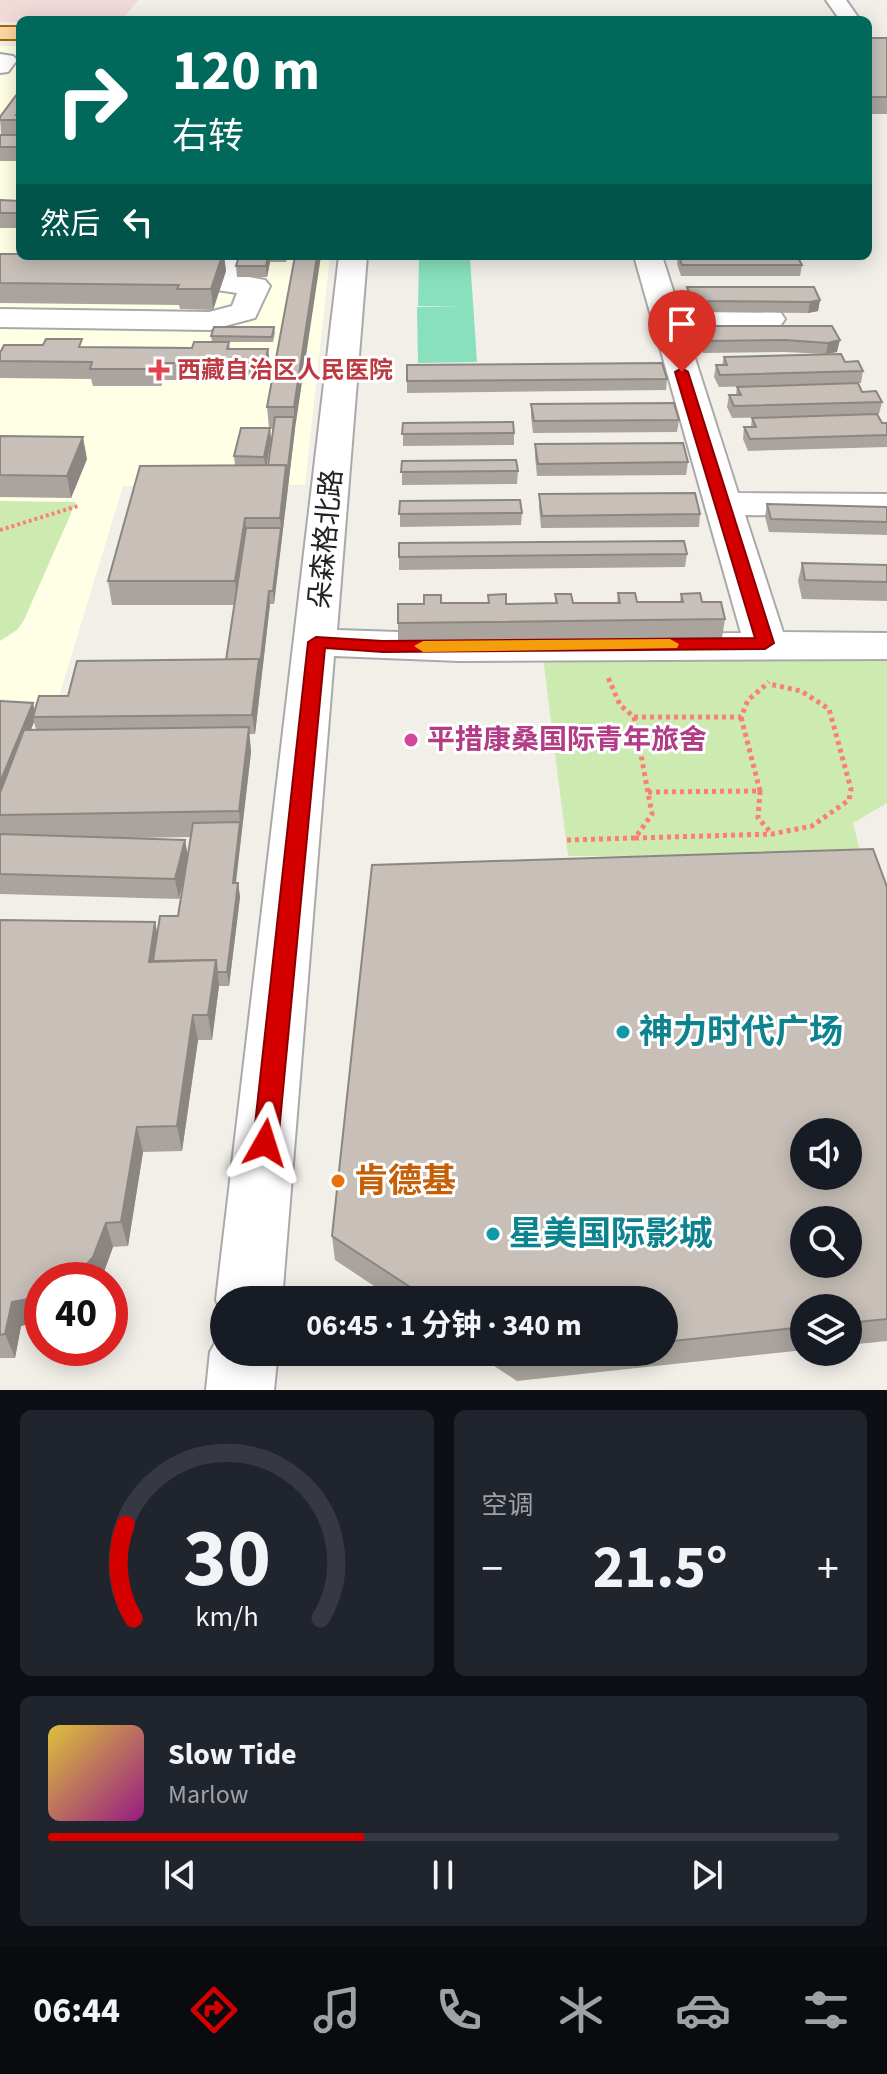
<!DOCTYPE html>
<html lang="zh">
<head>
<meta charset="utf-8">
<style>
  body { margin:0; font-family:"Source Sans 3","Noto Sans SC",sans-serif; background:#20242c; color:#f1f3f6; height:100vh; display:flex; flex-direction:column; font-size:30px; white-space:nowrap }
  * { box-sizing:border-box; margin:0 }
  p { font-size:26px; color:#9ea1a6 }
  .icon { flex:none; width:44px; height:44px; fill:none; stroke:currentColor; stroke-width:2; stroke-linecap:round; stroke-linejoin:round }
  .map { position:relative; height:1390px; overflow:hidden }
  .details { display:flex; flex-direction:column; gap:20px; padding:20px; background:#0d0f14; flex:1 }
  .details>* { flex:none }
  .banner { position:absolute; left:16px; top:16px; width:856px; height:244px; border-radius:12px; box-shadow:0 4px 20px #0003; background:#00695c; color:#fff; overflow:hidden }
  .tools { position:absolute; left:790px; top:1118px; display:grid; gap:16px }
  .tools a { display:grid; place-items:center; width:72px; height:72px; border-radius:50%; background:#171b24; box-shadow:0 4px 20px #0003; font-size:40px }
  .speed { position:absolute; left:24px; top:1262px; display:flex; gap:16px; font-size:40px; font-weight:700; text-align:center }
  .speed>* { display:grid; place-content:center; width:104px; height:104px; border-radius:50%; background:#171b24; box-shadow:0 4px 20px #0003; line-height:1 }
  .speed .limit { border:12px solid #d22; background:#fff; color:#111 }
  .pin { position:absolute; display:grid; place-items:center; width:68px; height:68px; color:#fff; margin:-82px -34px; border-radius:50% 50% 50% 0; rotate:-45deg; box-shadow:0 0 8px #0007 }
  .pin .icon { rotate:45deg }
  .me { position:absolute; width:88px; margin:-44px; rotate:6deg; stroke-linejoin:round; filter:drop-shadow(0 0 6px #0008) }
  .turn { display:flex; align-items:center; gap:28px; height:168px; padding:0 24px; font-size:36px }
  .turn .icon { width:104px; height:104px; stroke-width:2.5 }
  .turn b { display:block; font-size:56px; line-height:68px }
  .then { display:flex; align-items:center; height:76px; padding:0 24px; background:#0003; gap:16px; font-size:30px }
  .big { font-size:60px; font-weight:700; line-height:1.1 }
  .details .widget { flex:1; display:flex; flex-direction:column; justify-content:center; gap:12px; min-width:0; padding:0 28px; border-radius:12px; background:#20242c }
  .details .dial { align-items:center; gap:0 }
  .dial svg { height:208px; overflow:visible; fill:none; stroke:#363941; stroke-width:7; stroke-linecap:round; text-anchor:middle }
  .dial text { fill:#f1f3f6; stroke:none }
  .song { display:flex; align-items:center; gap:24px }
  .cover { width:96px; height:96px; border-radius:12px; background:linear-gradient(135deg,hsl(50 70% 55%),hsl(310 70% 35%)) }
  .played { height:8px; border-radius:4px; background:linear-gradient(90deg,#d40000 40%,#363941 40%) }
  .keys { display:flex; justify-content:space-around; direction:ltr }
  .heat { display:flex; justify-content:space-between; align-items:center; font-size:44px; direction:ltr }
  .details .tiles { flex:1; display:grid; gap:20px; grid-template-columns:1fr 1fr }
  .widget:last-child { grid-column:span 2 }
  .trip { position:absolute; left:210px; top:1286px; width:468px; height:80px; border-radius:40px; background:#171b24; box-shadow:0 4px 20px #0003; font-weight:700; line-height:80px; text-align:center }
  .dock { display:flex; height:128px; justify-content:space-around; align-items:center; background:#090b0e; color:#9ea1a6 }
  .dock .icon { width:56px; height:56px }
  .dock .current { color:#d40000 }
  .dock b { font-size:36px; color:#f1f3f6 }
  .map>svg:first-child { display:block }
  .commercial { fill:#f2dad9 }
  .education { fill:#ffffe5 }
  .grass { fill:#cdebb0 }
  .pitch { fill:#88e0be }
  .lines { fill:none; stroke-linecap:round; stroke-linejoin:round }
  .minor-casing { stroke:#a9a9a9; stroke-width:4 }
  .major-casing { stroke:#a06b00; stroke-width:4 }
  .path-far1 { stroke:#fa8072; stroke-width:4; stroke-dasharray:3 3; stroke-linecap:butt }
  .path { stroke:#fa8072; stroke-width:5; stroke-dasharray:4 4; stroke-linecap:butt }
  .minor { fill:#fff; fill-rule:evenodd }
  .major { fill:#fcd6a4; fill-rule:evenodd }
  .wall { fill:#aba49e; fill-rule:evenodd }
  .shaded-wall { fill:#8b8681 }
  .building { fill:#c7bfb8; stroke:#8b8681; stroke-width:2; fill-rule:evenodd }
  .route { fill:#d40000; stroke:#8a0000; stroke-width:2 }
  .slow { fill:#f59e0b }
  .health-dot { fill:#e0444e; stroke:#fff; stroke-width:3 }
  .hotel-dot { fill:#d1479c; stroke:#fff; stroke-width:3 }
  .culture-dot { fill:#0f9aa8; stroke:#fff; stroke-width:3 }
  .food-dot { fill:#e8710a; stroke:#fff; stroke-width:3 }
  .labels { text-anchor:middle; dominant-baseline:central; stroke-width:6; stroke-linejoin:round; paint-order:stroke }
  .far-health-label { font-size:24px; font-weight:bold; fill:#be3a42; stroke:#fff; text-anchor:start }
  .street-label { font-size:28px; fill:#222; stroke:#fff }
  .hotel-label { font-size:28px; font-weight:bold; fill:#b23c85; stroke:#fff; text-anchor:start }
  .near-culture-label { font-size:34px; font-weight:bold; fill:#0d838f; stroke:#fff; text-anchor:start }
  .near-food-label { font-size:34px; font-weight:bold; fill:#c56008; stroke:#fff; text-anchor:start }
</style>
</head>
<body>
<div class="map">
<svg width="887" height="1390" viewBox="0 0 887 1390">
  <rect width="100%" height="100%" fill="#f2efe9"/>
  <!-- commercial -->
  <path class="commercial" d="M0,0H138L122,20L20,22H0Z"/>
  <!-- education -->
  <path class="education" d="M0,46H20V256H330L305,485L123,486L57,703L0,699Z"/>
  <!-- grass -->
  <g class="grass">
    <path d="M0,501L76,502L24,620L17,630L0,641Z"/>
    <path d="M749,654L752,660L887,654V803L853,823L861,855L568,856L543,657Z"/>
  </g>
  <!-- pitch -->
  <path class="pitch" d="M419,258H470L477,362L418,363L417,307L464,306H418Z"/>
  <g class="lines">
    <defs>
      <g id="minor">
        <path d="M826,0H846L860,20H840Z"/>
        <path d="M0,54L13,56L17,60L8,72L0,73Z"/>
        <path d="M152,256H244L243,276L265,280L270,286L255,318L210,330L0,327V309L209,312L232,306L237,293L217,290L212,284L216,267L155,264Z"/>
        <path d="M339,256H367L337,630L459,634L741,633L634,256H662L679,309L770,310L781,313L785,319L781,325L770,328L685,327L738,493L887,494V516L745,515L783,632L887,633V659L459,661L334,656L282,1300H224V1318L216,1300Z"/>
        <path d="M224,1327V1352H278L274,1390H206L210,1352Z"/>
      </g>
      <rect id="major" x="0" y="27" width="20" height="12"/>
    </defs>
    <!-- minor casing -->
    <use href="#minor" class="minor-casing"/>
    <!-- major casing -->
    <use href="#major" class="major-casing"/>
    <!-- path-far1 -->
    <path class="path-far1" d="M0,530L78,506"/>
    <!-- path -->
    <g class="path">
      <path d="M634,717H741L748,700L769,682"/>
      <path d="M760,791L758,818L772,834"/>
      <path d="M648,792L760,791L741,717"/>
      <path d="M635,838L772,834L812,826L849,800L851,789L829,709L801,691L769,684"/>
      <path d="M567,840L635,838L652,814L634,717L620,705L607,675"/>
    </g>
    <!-- minor -->
    <use href="#minor" class="minor"/>
    <!-- major -->
    <use href="#major" class="major"/>
  </g>
  <!-- wall -->
  <g class="wall">
    <rect x="868" y="38" width="19" height="76"/>
    <path d="M20,90V161H0V135H1L0,117Z"/>
    <path d="M0,200L20,201V228H0Z"/>
    <path d="M0,254L20,256H224L226,271L213,310L180,309L179,305L0,303Z"/>
    <path d="M239,256H288L286,262H270L267,277H237L236,266Z"/>
    <path d="M295,256V429L274,604H270L255,734H249L251,752L236,883H238L240,897L229,986H219L212,1040H198L182,1151L143,1152L128,1246L113,1247L101,1280H42V1321L21,1326L15,1358H0V920L155,922L157,933L178,916L184,877L179,899L0,894V701L35,710L68,696L226,660L234,605H112L108,581L235,465L234,456L269,428L267,407ZM270,429H273L268,465H266L271,440ZM34,722L36,730H31ZM190,837L188,855L185,840L133,838Z"/>
    <path d="M678,256H797L802,265L800,276H681L677,264Z"/>
    <path d="M687,287L820,300L818,311L808,313L690,312L686,299Z"/>
    <path d="M700,326H832L837,352L827,354L845,362L863,371L861,383L719,387L714,377L716,365H722L724,357L825,354L784,352L703,353L698,338Z"/>
    <path d="M274,327L275,333L273,342H229L230,349H268L270,366L266,380H163L161,386H93L91,379L0,378V353L84,347L192,348L212,342L211,336Z"/>
    <path d="M407,365L667,379L666,390L407,393Z"/>
    <path d="M737,387L862,392L882,402L879,414L732,418L727,407L729,395H736Z"/>
    <path d="M531,404L679,420L677,432L533,433L531,416Z"/>
    <path d="M752,418L887,423V447L748,451L743,439L744,427H751Z"/>
    <path d="M403,423L514,433V445L403,446Z"/>
    <path d="M0,436L87,459L71,498L0,497Z"/>
    <path d="M535,444L688,462L686,475L537,476L535,457Z"/>
    <path d="M402,461L518,471L517,484L402,485Z"/>
    <path d="M539,494L700,514L699,527L541,528L539,507Z"/>
    <path d="M400,501L522,513L521,525L400,527Z"/>
    <path d="M767,504L887,507V535L769,532L765,517Z"/>
    <path d="M399,543L687,554L685,567L399,570Z"/>
    <path d="M802,563L887,565V601L802,599L798,581Z"/>
    <path d="M618,593L637,602H680L681,594L702,602L725,619L722,638L398,642V604L488,603V595L506,604L555,603V594L573,603H617Z"/>
    <path d="M887,887V1341L848,1345V1308H804V1350L517,1381L473,1352H664V1300H395L335,1260L332,1236Z"/>
  </g>
  <!-- shaded-wall -->
  <g class="shaded-wall">
    <path d="M222,256H224L226,271L213,310L211,289Z"/>
    <path d="M268,256H270V262L267,277L266,266Z"/>
    <path d="M317,256H321L295,429L274,604L273,591L281,528L280,518L286,465L294,417V407Z"/>
    <path d="M820,300L818,311L808,313L810,302Z"/>
    <path d="M840,340L837,352L826,354L828,343Z"/>
    <path d="M268,349L270,366L266,380L265,363Z"/>
    <path d="M161,363L163,380L161,386L158,369Z"/>
    <path d="M270,428L271,440L266,469L264,457Z"/>
    <path d="M83,437L87,459L71,498L67,476Z"/>
    <path d="M245,518L248,541L238,605L235,581Z"/>
    <path d="M269,591L270,604L255,734L252,715Z"/>
    <path d="M33,703L36,716L33,717L34,722L0,805V782Z"/>
    <path d="M249,727L251,752L234,897L233,883L240,822L239,811Z"/>
    <path d="M185,840L188,859L179,899L175,879Z"/>
    <path d="M238,883L240,897L229,986L227,972Z"/>
    <path d="M155,922L160,947L156,973L149,962Z"/>
    <path d="M216,960L219,985L212,1040L208,1015Z"/>
    <path d="M193,1015L198,1040L182,1151L177,1126Z"/>
    <path d="M137,1127L143,1152L128,1246L121,1222Z"/>
    <path d="M106,1223L113,1247L101,1280H73Z"/>
    <path d="M42,1296V1321L21,1326L15,1358L5,1334L12,1302Z"/>
  </g>
  <!-- building -->
  <g class="building">
    <rect x="868" y="38" width="19" height="59"/>
    <path d="M20,90V109L16,115H20V120H0V117Z"/>
    <rect x="0" y="135" width="20" height="12"/>
    <path d="M0,200L20,201V213H0Z"/>
    <path d="M0,254H20V256H222L211,289H177L179,285L0,283Z"/>
    <path d="M239,256H268L266,266H236Z"/>
    <path d="M295,256H317L294,407H267Z"/>
    <path d="M679,256H797L802,265H682Z"/>
    <path d="M687,287H814L820,300L810,302L692,301Z"/>
    <path d="M700,326H832L840,340L828,343L785,340L704,341Z"/>
    <path d="M214,327H274L272,337L211,336Z"/>
    <path d="M46,339H82L79,347L192,348L194,342H229L227,349H268L265,363H161L158,369H90L92,362L0,361V353L4,345H43Z"/>
    <path d="M841,354L845,362L858,361L863,371L720,375L716,365H727L724,357Z"/>
    <path d="M662,363L667,379L407,381V365Z"/>
    <path d="M858,383L862,392L876,391L882,402L734,406L729,395H741L737,387Z"/>
    <path d="M674,403L679,420L534,421L531,404Z"/>
    <path d="M877,414L882,423H887V435L750,439L744,427H756L752,418Z"/>
    <path d="M275,417H294L287,475L286,465H268Z"/>
    <path d="M513,422L514,433L402,434L403,423Z"/>
    <path d="M241,428H270L264,457L234,456Z"/>
    <path d="M0,436L83,437L67,476L0,475Z"/>
    <path d="M683,443L688,462L538,464L535,444Z"/>
    <path d="M516,460L518,471L401,472L402,461Z"/>
    <path d="M286,465L280,518H245L235,581H108L140,466Z"/>
    <path d="M695,493L700,514L542,516L539,494Z"/>
    <path d="M520,500L522,513L399,514L400,501Z"/>
    <path d="M767,504L887,507V522L771,519Z"/>
    <path d="M246,528H281L273,591H269L260,665L259,659L226,660Z"/>
    <path d="M684,541L687,554L399,557V543Z"/>
    <path d="M802,563L887,565V582L805,580Z"/>
    <path d="M618,593H635L637,602H683L681,594L700,593L702,602H721L725,619L398,623V604H424V595H441V603H489L488,595L506,594V604L557,603L555,594H571L573,603H620Z"/>
    <path d="M259,659L252,715L33,717L39,696H68L77,661Z"/>
    <path d="M0,701L33,703L0,782Z"/>
    <path d="M249,727L239,811L0,815V793L24,730Z"/>
    <path d="M240,822L233,883H238L227,972H217L216,960L153,961L160,916H178L193,823Z"/>
    <path d="M0,834L185,840L175,879L0,874Z"/>
    <path d="M873,849L887,887V1319L848,1323V1308H804V1327L664,1342V1300H430L332,1236L372,865ZM804,1132H848V1176H804ZM804,1220H848V1264H804Z"/>
    <path d="M0,920L155,922L149,962L216,960L208,1015H193L177,1126L137,1127L121,1222L106,1223L93,1257L73,1280H42V1296L12,1302L5,1334L0,1335Z"/>
    <path d="M509,1352H574L518,1358Z"/>
  </g>
  <!-- route -->
  <path class="route" d="M682,368L688,372L774,643L765,649L383,652L325,648L278,1143L274,1151L265,1154L256,1151L253,1143L308,642L316,637L383,641L755,638L675,372Z"/>
  <!-- slow -->
  <path class="slow" d="M670,639L679,644L677,648L423,652L414,646L423,641Z"/>
  <!-- markers -->
  <path class="health-dot" d="M155 358h8v8h8v8h-8v8h-8v-8h-8v-8h8z"/>
  <circle class="hotel-dot" cx="411" cy="740" r="8"/>
  <g class="culture-dot">
    <circle cx="623" cy="1032" r="8"/>
    <circle cx="493" cy="1234" r="8"/>
  </g>
  <circle class="food-dot" cx="338" cy="1181" r="8"/>
  <g class="labels">
    <!-- far-health labels -->
    <g class="far-health-label">
      <text x="177" y="370">西藏自治区人民医院</text>
    </g>
    <!-- street labels -->
    <g class="street-label">
      <text transform="translate(326 539) rotate(-85)">朵森格北路</text>
    </g>
    <!-- hotel labels -->
    <g class="hotel-label">
      <text x="427" y="740">平措康桑国际青年旅舍</text>
    </g>
    <!-- near-culture labels -->
    <g class="near-culture-label">
      <text x="639" y="1032">神力时代广场</text>
      <text x="509" y="1234">星美国际影城</text>
    </g>
    <!-- near-food labels -->
    <g class="near-food-label">
      <text x="354" y="1181">肯德基</text>
    </g>
  </g>
</svg>
<div class="tools">
<a><svg class="icon" aria-label="sound" viewBox="0 0 24 24"><path d="M4 9h4l5-4v14l-5-4H4zM17 9q2 3 0 6"/></svg></a>
<a><svg class="icon" aria-label="search" viewBox="0 0 24 24"><circle cx="10" cy="10" r="6"/><path d="M15 15l6 6"/></svg></a>
<a><svg class="icon" aria-label="layers" viewBox="0 0 24 24"><path d="M12 4l9 5-9 5-9-5zM3 14l9 5 9-5"/></svg></a>
</div>
<div class="speed"><div class="limit">40</div></div>
<div class="pin" style="left:682px;top:372px;background:#d93025"><svg class="icon" aria-label="arrive" viewBox="0 0 24 24"><path d="M6 21V4h12l-3 4 3 4H6"/></svg></div>
<svg class="me" style="left:265px;top:1143px" viewBox="-20 -20 40 40"><path d="M0-17L14 15 0 8-14 15z" fill="#d40000" stroke="#fff" stroke-width="4"/></svg>
<div class="trip">06:45 · 1 分钟 · 340 m</div>
<div class="banner">
<div class="turn"><svg class="icon" aria-label="right" viewBox="0 0 24 24"><path d="M7 20v-9h11M14 6l5 5-5 5"/></svg><div><b>120 m</b>右转</div></div>
<div class="then">然后<svg class="icon" aria-label="left" viewBox="0 0 24 24"><path d="M17 20v-9H6M10 6l-5 5 5 5"/></svg></div>
</div>
</div>
<section class="details">
<div class="tiles">
<div class="widget dial"><svg viewBox="0 0 100 80">
<path d="M14 69A42 42 0 1 1 86 69"/>
<path d="M14 69A42 42 0 0 1 11 33" stroke="#d40000"/>
<text x="50" y="56" font-size="32" font-weight="700">30</text>
<text x="50" y="72" font-size="11">km/h</text>
</svg></div>
<div class="widget"><p>空调</p>
<div class="heat"><a>−</a><b class="big">21.5°</b><a>+</a></div>
</div>
<div class="widget">
<div class="song"><i class="cover"></i><div><b>Slow Tide</b><p>Marlow</p></div></div>
<div class="played"></div>
<div class="keys"><svg class="icon" aria-label="previous" viewBox="0 0 24 24"><path d="M18 5L8 12l10 7zM5 5v14"/></svg><svg class="icon" aria-label="pause" viewBox="0 0 24 24"><path d="M8 5v14M16 5v14"/></svg><svg class="icon" aria-label="next" viewBox="0 0 24 24"><path d="M6 5l10 7-10 7zM19 5v14"/></svg></div>
</div>
</div>
</section>
<nav class="dock">
<b>06:44</b>
<svg class="icon current" aria-label="directions" viewBox="0 0 24 24"><path d="M12 3l9 9-9 9-9-9zM9 14v-3h6M13 9l2 2-2 2"/></svg>
<svg class="icon" aria-label="music" viewBox="0 0 24 24"><path d="M9 18V5l10-2v13"/><circle cx="6" cy="18" r="3"/><circle cx="16" cy="16" r="3"/></svg>
<svg class="icon" aria-label="phone" viewBox="0 0 24 24"><path d="M5 4h4l2 5-3 2q2 4 5 5l2-3 5 2v4C11 20 4 13 5 4z"/></svg>
<svg class="icon" aria-label="climate" viewBox="0 0 24 24"><path d="M12 3v18M4 7l16 10M4 17L20 7"/></svg>
<svg class="icon" aria-label="car" viewBox="0 0 24 24"><path d="M5 17H2v-5l4-1 3-4h7l3 4 3 1v5h-3M9 17h6M6 11h13"/><circle cx="7" cy="17" r="2"/><circle cx="17" cy="17" r="2"/></svg>
<svg class="icon" aria-label="filters" viewBox="0 0 24 24"><path d="M4 7h16M4 17h16"/><circle cx="9" cy="7" r="2"/><circle cx="15" cy="17" r="2"/></svg>
</nav>
</body>
</html>
